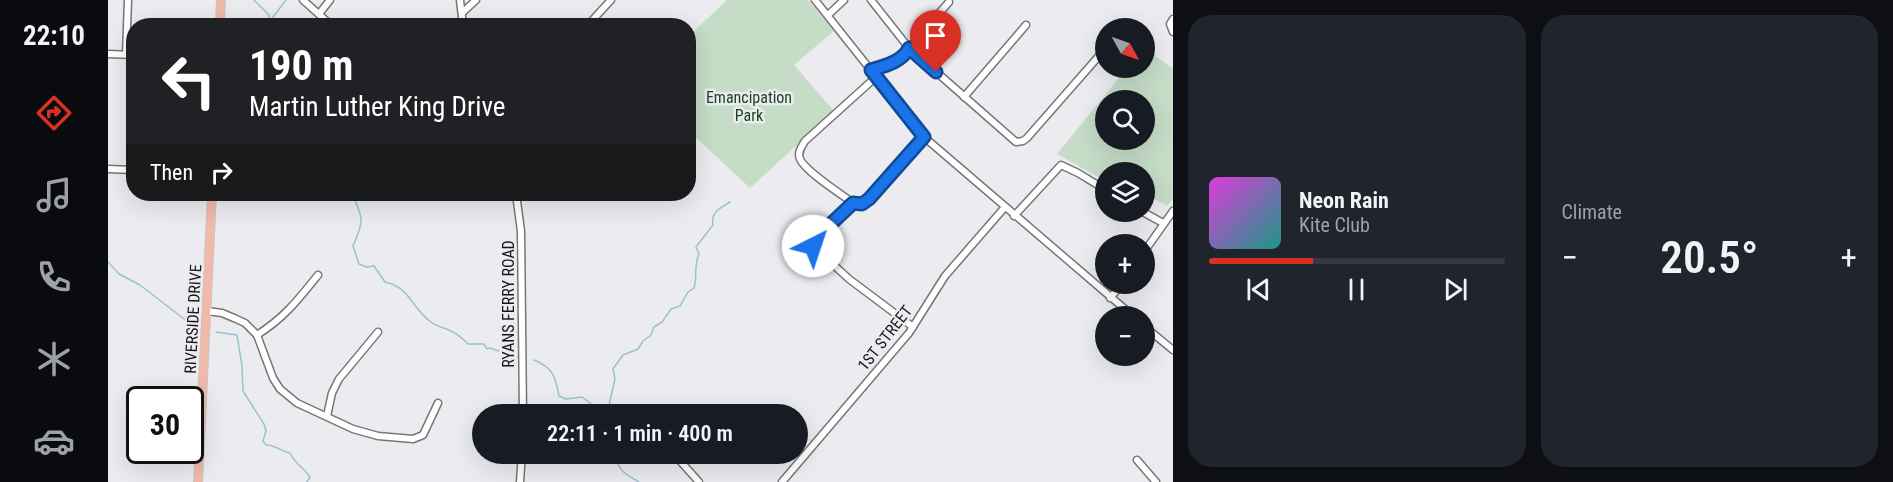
<!DOCTYPE html>
<html lang="en">
<head>
<meta charset="utf-8">
<style>
  body { margin:0; font-family:"Roboto Condensed",sans-serif; background:#20242c; color:#f1f3f6; height:100vh; display:flex; flex-direction:column; font-size:22px; white-space:nowrap }
  * { box-sizing:border-box; margin:0 }
  p { font-size:20px; color:#9ea1a6 }
  .icon { flex:none; width:33px; height:33px; fill:none; stroke:currentColor; stroke-width:2; stroke-linecap:round; stroke-linejoin:round }
  .map { position:relative; flex:1; overflow:hidden }
  .drawer { display:flex; flex-direction:column; gap:15px; padding:15px; background:#0d0f14; width:720px }
  .drawer>* { flex:none }
  .banner { position:absolute; left:18px; top:18px; width:570px; height:183px; border-radius:24px; box-shadow:0 6px 24px #0002; background:#202124; color:#fff; overflow:hidden }
  .needle { width:39px; rotate:130deg }
  .controls { position:absolute; left:987px; top:18px; display:grid; gap:12px }
  .controls a { display:grid; place-items:center; width:60px; height:60px; border-radius:50%; background:#171b24; box-shadow:0 6px 24px #0002; font-size:30px }
  .speed { position:absolute; left:18px; top:386px; display:flex; gap:12px; font-size:30px; font-weight:700; text-align:center }
  .speed>* { display:grid; place-content:center; width:78px; height:78px; border-radius:50%; background:#171b24; box-shadow:0 6px 24px #0002; line-height:1 }
  .speed .limit { border:3px solid #111; border-radius:9px; background:#fff; color:#111 }
  .pin { position:absolute; display:grid; place-items:center; width:51px; height:51px; color:#fff; margin:-62px -26px; border-radius:50% 50% 50% 0; rotate:-45deg; box-shadow:0 0 6px #0007 }
  .pin .icon { rotate:45deg }
  .me { position:absolute; width:66px; margin:-33px; rotate:41deg; stroke-linejoin:round; filter:drop-shadow(0 0 4px #0008) }
  .turn { display:flex; align-items:center; gap:21px; height:126px; padding:0 24px; font-size:27px }
  .turn .icon { width:78px; height:78px; stroke-width:2.5 }
  .turn b { display:block; font-size:42px; line-height:51px }
  .then { display:flex; align-items:center; height:57px; padding:0 24px; background:#0003; gap:12px; font-size:22px }
  .big { font-size:45px; font-weight:600; line-height:1.1 }
  .drawer .card { flex:1; display:flex; flex-direction:column; justify-content:center; gap:9px; min-width:0; padding:0 21px; border-radius:24px; background:#20242c }
  .song { display:flex; align-items:center; gap:18px }
  .cover { width:72px; height:72px; border-radius:9px; background:linear-gradient(135deg,hsl(300 70% 55%),hsl(170 70% 35%)) }
  .played { height:6px; border-radius:3px; background:linear-gradient(90deg,#d93025 35%,#363941 35%) }
  .keys { display:flex; justify-content:space-around; direction:ltr }
  .heat { display:flex; justify-content:space-between; align-items:center; font-size:33px; direction:ltr }
  .drawer .tiles { flex:1; display:grid; gap:15px; grid-template-columns:repeat(2,1fr) }
  .trip { position:absolute; left:364px; top:404px; width:336px; height:60px; border-radius:30px; background:#171b24; box-shadow:0 6px 24px #0002; font-weight:600; line-height:60px; text-align:center }
  main { display:flex; flex:1; min-height:0 }
  .dock { display:flex; flex-direction:column; width:108px; justify-content:space-around; align-items:center; background:#090b0e; color:#9ea1a6 }
  .dock .icon { width:42px; height:42px }
  .dock .active { color:#d93025 }
  .dock b { font-size:27px; color:#f1f3f6 }
  .map>svg:first-child { display:block }
  .green { fill:#c5dcc7; fill-rule:evenodd }
  .lines { fill:none; stroke-linecap:round; stroke-linejoin:round }
  .stream { stroke:#9ac2cf; stroke-width:1.5 }
  .minor-casing { stroke:#767679; stroke-width:9 }
  .major-casing { stroke:#c7c7c7; stroke-width:10 }
  .minor { stroke:#fff; stroke-width:6 }
  .major { stroke:#f1b9aa; stroke-width:8 }
  .route-casing { stroke:#114b97; stroke-width:15 }
  .route { stroke:#1a73e8; stroke-width:10 }
  .labels { text-anchor:middle; dominant-baseline:central; stroke-width:5; stroke-linejoin:round; paint-order:stroke }
  .park-label { font-size:16px; fill:#1a4421; stroke:#ecebef }
  .street-label { font-size:16px; fill:#161617; stroke:#ecebef }
</style>
</head>
<body>
<main>
<nav class="dock">
<b>22:10</b>
<svg class="icon active" aria-label="directions" viewBox="0 0 24 24"><path d="M12 3l9 9-9 9-9-9zM9 14v-3h6M13 9l2 2-2 2"/></svg>
<svg class="icon" aria-label="music" viewBox="0 0 24 24"><path d="M9 18V5l10-2v13"/><circle cx="6" cy="18" r="3"/><circle cx="16" cy="16" r="3"/></svg>
<svg class="icon" aria-label="phone" viewBox="0 0 24 24"><path d="M5 4h4l2 5-3 2q2 4 5 5l2-3 5 2v4C11 20 4 13 5 4z"/></svg>
<svg class="icon" aria-label="climate" viewBox="0 0 24 24"><path d="M12 3v18M4 7l16 10M4 17L20 7"/></svg>
<svg class="icon" aria-label="car" viewBox="0 0 24 24"><path d="M5 17H2v-5l4-1 3-4h7l3 4 3 1v5h-3M9 17h6M6 11h13"/><circle cx="7" cy="17" r="2"/><circle cx="17" cy="17" r="2"/></svg>
</nav>
<div class="map">
<svg width="1065" height="482" viewBox="0 0 1065 482">
  <rect width="100%" height="100%" fill="#ecebef"/>
  <!-- green -->
  <g class="green">
    <path d="M619,0H700L726,31L686,65L726,111L642,188L581,131L580,37Z"/>
    <path d="M1037,48L1065,69V199L1059,206L1037,194L1036,172H998L997,181L949,154L1019,68H1036ZM998,100H1036V140H998Z"/>
  </g>
  <g class="lines">
    <!-- stream -->
    <g class="stream">
      <path d="M146,0L161,15L162,26"/>
      <path d="M162,21L178,0"/>
      <path d="M244,194C256,219 256,221 245,246L251,264L259,267L266,266L277,282C302,287 304,309 323,322C329,327 338,328 345,332C351,335 356,340 360,344H376L379,349L382,348L409,357"/>
      <path d="M0,262L11,274L32,285L89,329L92,330"/>
      <path d="M108,332L129,335L134,366L135,391L156,424L158,431L155,441L158,445C168,445 172,451 182,453C186,463 196,468 202,477L199,482"/>
      <path d="M426,360C446,368 447,377 451,396L458,399L474,397L482,403L487,414"/>
      <path d="M499,414L507,379L505,369L515,355L530,349L535,341L543,335L546,327L554,322L563,309L572,306L580,292L586,288C590,275 585,268 591,254L588,247L605,225C602,212 614,207 622,202"/>
      <path d="M507,453C509,470 517,474 531,482"/>
    </g>
    <defs>
      <g id="minor">
        <path d="M195,0L224,26"/>
        <path d="M352,0L355,26"/>
        <path d="M707,0L816,137L1025,316"/>
        <path d="M763,0L801,48L908,142L915,141L919,138L998,48"/>
        <path d="M354,13L368,0"/>
        <path d="M211,14L222,0"/>
        <path d="M720,15L736,0"/>
        <path d="M1065,19L1062,24L1065,32"/>
        <path d="M479,26L503,0"/>
        <path d="M0,54L26,55"/>
        <path d="M18,54L20,0"/>
        <path d="M763,70C776,66 794,62 801,48L841,2"/>
        <path d="M856,97L918,25"/>
        <path d="M0,169L26,170"/>
        <path d="M408,194L413,231L415,414"/>
        <path d="M745,203C733,194 697,171 692,159C689,152 694,146 697,141L768,77"/>
        <path d="M1035,212L1055,223"/>
        <path d="M906,216L953,165L970,173L998,190"/>
        <path d="M1036,252L1065,211"/>
        <path d="M1002,298L1014,284"/>
        <path d="M99,311L114,313L126,318L137,323L149,335L165,378L172,389L189,403L245,429L270,436L305,439L315,435L330,403"/>
        <path d="M1036,326L1065,350"/>
        <path d="M805,327L741,279L705,246L708,238L745,203L755,204L761,199L816,137"/>
        <path d="M149,335C177,317 189,301 210,275"/>
        <path d="M219,416L224,393L231,379L270,332"/>
        <path d="M565,453L591,482"/>
        <path d="M1029,460L1048,482"/>
        <path d="M412,482L414,453"/>
        <path d="M674,482L801,333L837,276L897,207"/>
      </g>
      <g id="major">
        <path d="M112,26L113,0"/>
        <path d="M90,482L104,194"/>
      </g>
    </defs>
    <!-- minor casing -->
    <use href="#minor" class="minor-casing"/>
    <!-- major casing -->
    <use href="#major" class="major-casing"/>
    <!-- minor -->
    <use href="#minor" class="minor"/>
    <!-- major -->
    <use href="#major" class="major"/>
  </g>
  <g class="lines">
    <defs>
      <path id="route" d="M705,246L708,238L745,203L754,204L761,199L816,137L763,70C776,66 794,62 801,48L828,72"/>
    </defs>
    <!-- route casing -->
    <use href="#route" class="route-casing"/>
    <!-- route -->
    <use href="#route" class="route"/>
  </g>
  <g class="labels">
    <!-- park labels -->
    <g class="park-label">
      <text x="641" y="97">Emancipation<tspan x="641" dy="18">Park</tspan></text>
    </g>
    <!-- street labels -->
    <g class="street-label">
      <text transform="translate(400 304) rotate(-90)">RYANS FERRY ROAD</text>
      <text transform="translate(85 319) rotate(-87)">RIVERSIDE DRIVE</text>
      <text transform="translate(777 338) rotate(-52)">1ST STREET</text>
    </g>
  </g>
</svg>
<div class="controls">
<a><svg class="needle" viewBox="-14 -14 28 28"><path d="M0-13l5 13h-10z" fill="#e53935"/><path d="M0 13l5-13h-10z" fill="#9ea1a6"/></svg></a>
<a><svg class="icon" aria-label="search" viewBox="0 0 24 24"><circle cx="10" cy="10" r="6"/><path d="M15 15l6 6"/></svg></a>
<a><svg class="icon" aria-label="layers" viewBox="0 0 24 24"><path d="M12 4l9 5-9 5-9-5zM3 14l9 5 9-5"/></svg></a>
<a>+</a>
<a>−</a>
</div>
<div class="speed"><div class="limit">30</div></div>
<div class="pin" style="left:828px;top:72px;background:#d93025"><svg class="icon" aria-label="arrive" viewBox="0 0 24 24"><path d="M6 21V4h12l-3 4 3 4H6"/></svg></div>
<svg class="me" style="left:705px;top:246px" viewBox="-20 -20 40 40"><circle r="19" fill="#fff"/><path d="M0-13L10 11 0 6-10 11z" fill="#1a73e8"/></svg>
<div class="trip">22:11 · 1 min · 400 m</div>
<div class="banner">
<div class="turn"><svg class="icon" aria-label="left" viewBox="0 0 24 24"><path d="M17 20v-9H6M10 6l-5 5 5 5"/></svg><div><b>190 m</b>Martin Luther King Drive</div></div>
<div class="then">Then<svg class="icon" aria-label="right" viewBox="0 0 24 24"><path d="M7 20v-9h11M14 6l5 5-5 5"/></svg></div>
</div>
</div>
<section class="drawer">
<div class="tiles">
<div class="card">
<div class="song"><i class="cover"></i><div><b>Neon Rain</b><p>Kite Club</p></div></div>
<div class="played"></div>
<div class="keys"><svg class="icon" aria-label="previous" viewBox="0 0 24 24"><path d="M18 5L8 12l10 7zM5 5v14"/></svg><svg class="icon" aria-label="pause" viewBox="0 0 24 24"><path d="M8 5v14M16 5v14"/></svg><svg class="icon" aria-label="next" viewBox="0 0 24 24"><path d="M6 5l10 7-10 7zM19 5v14"/></svg></div>
</div>
<div class="card"><p>Climate</p>
<div class="heat"><a>−</a><b class="big">20.5°</b><a>+</a></div>
</div>
</div>
</section>
</main>
</body>
</html>
